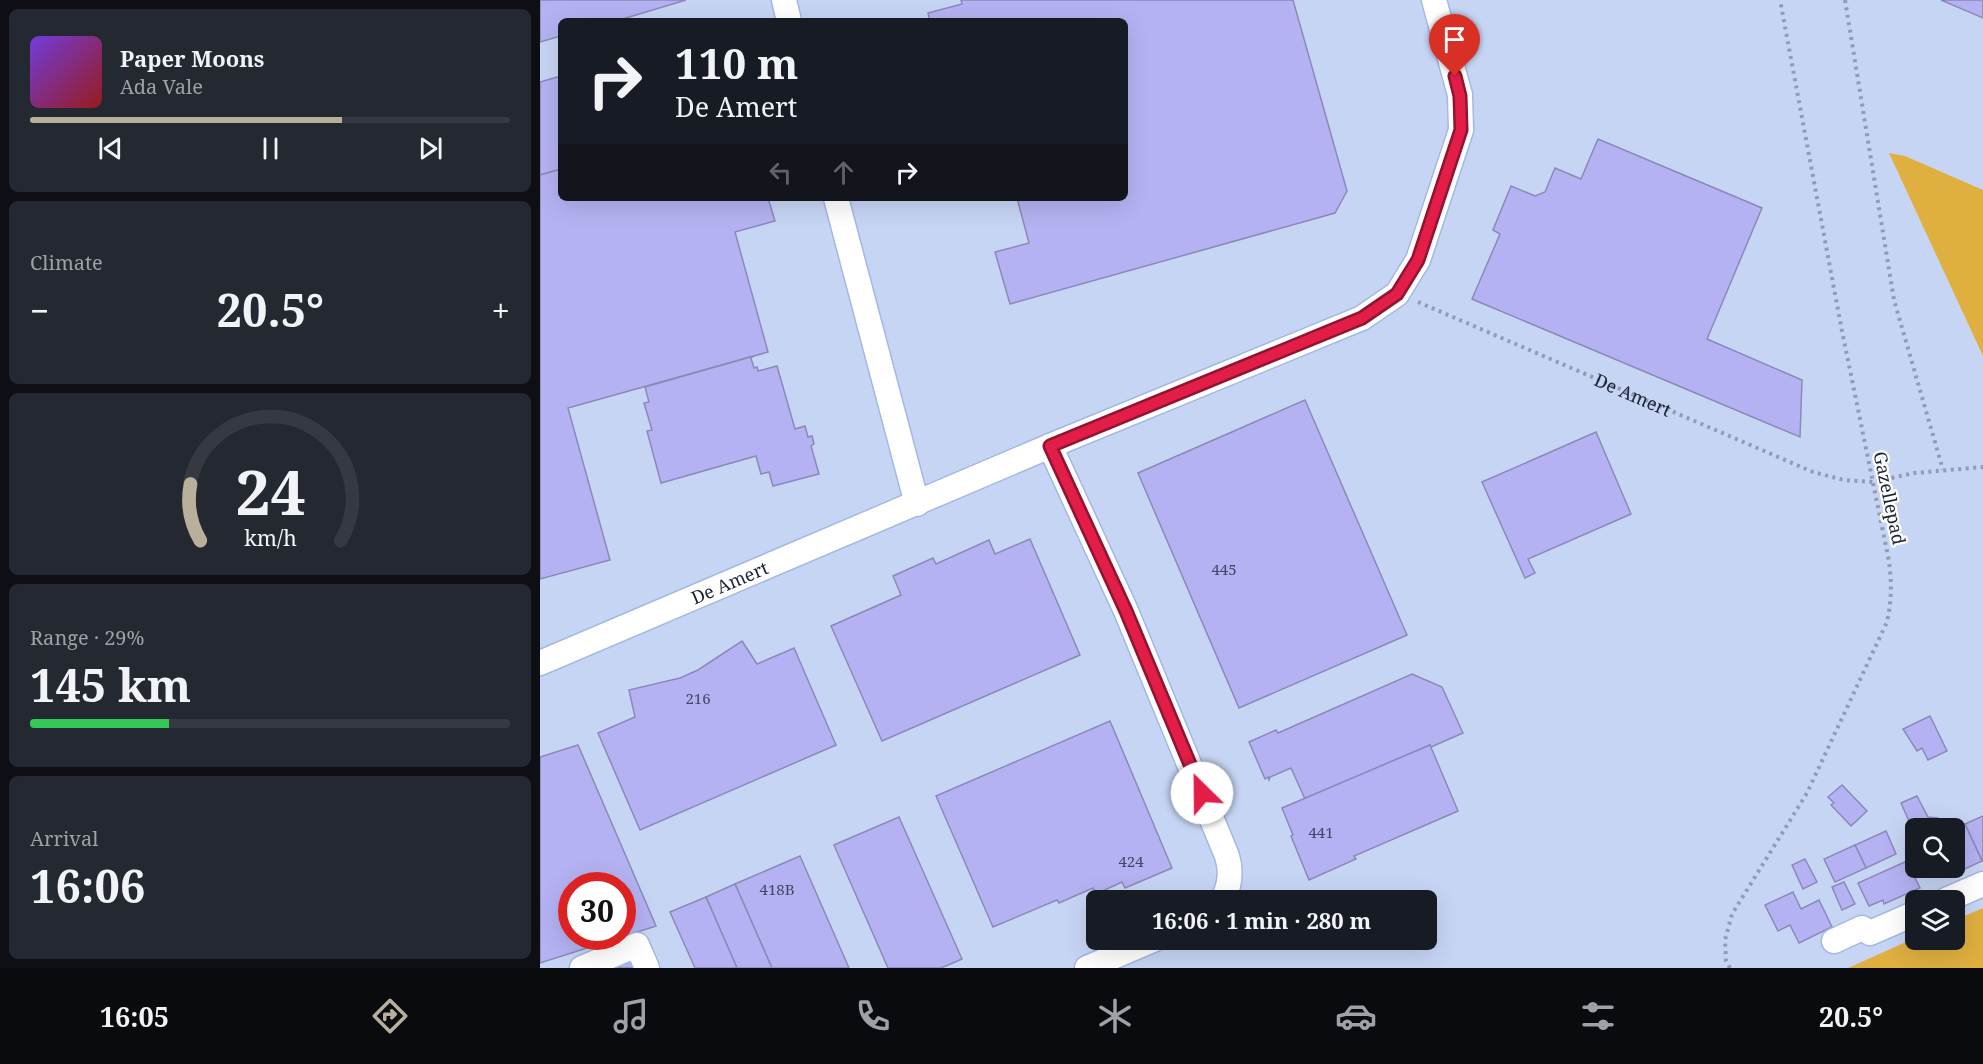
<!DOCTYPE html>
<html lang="en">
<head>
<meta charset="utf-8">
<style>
  body { margin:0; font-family:"Noto Serif",serif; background:#242831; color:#f1f3f6; height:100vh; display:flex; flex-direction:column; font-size:22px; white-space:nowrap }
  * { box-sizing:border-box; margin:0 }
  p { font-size:20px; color:#9ea1a6 }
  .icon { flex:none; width:33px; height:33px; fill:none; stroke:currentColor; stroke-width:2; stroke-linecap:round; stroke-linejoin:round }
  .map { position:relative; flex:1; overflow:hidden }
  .drawer { display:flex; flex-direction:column; gap:9px; padding:9px; background:#0d0f14; width:540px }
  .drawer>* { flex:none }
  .guide { position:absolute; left:18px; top:18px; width:570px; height:183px; border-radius:9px; box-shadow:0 6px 24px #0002; background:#171b24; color:#f1f3f6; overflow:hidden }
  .tools { position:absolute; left:1365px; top:818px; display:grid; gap:12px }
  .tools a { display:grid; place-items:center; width:60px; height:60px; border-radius:9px; background:#171b24; box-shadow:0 6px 24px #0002; font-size:30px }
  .speed { position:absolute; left:18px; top:872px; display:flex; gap:12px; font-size:30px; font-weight:700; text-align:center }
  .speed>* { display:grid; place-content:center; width:78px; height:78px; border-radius:50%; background:#171b24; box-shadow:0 6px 24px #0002; line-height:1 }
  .speed .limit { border:9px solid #d22; background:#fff; color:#111 }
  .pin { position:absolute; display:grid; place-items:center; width:51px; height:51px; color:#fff; margin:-62px -26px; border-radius:50% 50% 50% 0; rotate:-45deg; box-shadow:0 0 6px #0007 }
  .pin .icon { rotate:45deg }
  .me { position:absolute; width:66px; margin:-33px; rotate:337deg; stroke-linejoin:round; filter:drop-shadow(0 0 4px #0008) }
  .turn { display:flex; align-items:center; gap:21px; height:126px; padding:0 18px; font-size:27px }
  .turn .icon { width:78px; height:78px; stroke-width:2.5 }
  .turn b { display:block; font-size:42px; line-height:51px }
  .lanes { display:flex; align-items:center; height:57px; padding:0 18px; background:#0003; justify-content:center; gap:30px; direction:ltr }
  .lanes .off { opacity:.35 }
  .big { font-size:45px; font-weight:700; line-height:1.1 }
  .drawer .card { flex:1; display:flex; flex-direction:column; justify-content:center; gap:9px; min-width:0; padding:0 21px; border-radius:9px; background:#242831 }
  .drawer .dial { align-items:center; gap:0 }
  .dial svg { height:156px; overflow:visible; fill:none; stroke:#363941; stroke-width:7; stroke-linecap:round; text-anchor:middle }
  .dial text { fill:#f1f3f6; stroke:none }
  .song { display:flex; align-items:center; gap:18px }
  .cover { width:72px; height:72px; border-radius:9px; background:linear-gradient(135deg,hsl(260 70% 55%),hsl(0 70% 35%)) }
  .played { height:6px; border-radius:3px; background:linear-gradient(90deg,#b9b09c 65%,#363941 65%) }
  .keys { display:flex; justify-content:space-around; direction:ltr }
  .heat { display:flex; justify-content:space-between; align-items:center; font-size:33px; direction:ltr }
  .charge { height:9px; border-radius:4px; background:linear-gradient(90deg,#34c759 29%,#363941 0) }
  .trip { position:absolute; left:546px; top:890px; width:351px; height:60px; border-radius:9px; background:#171b24; box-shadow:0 6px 24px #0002; font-weight:700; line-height:60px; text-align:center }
  .tabs { display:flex; height:96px; justify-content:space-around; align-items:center; background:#090b0e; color:#9ea1a6 }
  .tabs .icon { width:42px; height:42px }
  .tabs .active { color:#b9b09c }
  .tabs b { font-size:27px; color:#f1f3f6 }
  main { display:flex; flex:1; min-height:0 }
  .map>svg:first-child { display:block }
  .built { fill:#c7d5f5; fill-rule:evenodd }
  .green { fill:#dfb03f }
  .building { fill:#b4b2f2; stroke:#8b89b7; stroke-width:1.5; fill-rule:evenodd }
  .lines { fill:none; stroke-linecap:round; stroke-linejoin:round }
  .minor-casing { stroke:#a4b8e4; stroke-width:27 }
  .path { stroke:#919cb4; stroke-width:4; stroke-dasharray:3 4.5; stroke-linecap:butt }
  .minor { stroke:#fff; stroke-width:24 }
  .route-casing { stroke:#92132f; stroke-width:15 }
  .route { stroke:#e11d48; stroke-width:10 }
  .labels { text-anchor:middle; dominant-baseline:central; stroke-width:4.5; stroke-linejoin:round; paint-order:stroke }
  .number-label { font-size:15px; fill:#414763 }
  .street-label { font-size:18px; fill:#1b2333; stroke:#fff }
</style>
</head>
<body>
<main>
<section class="drawer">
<div class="card">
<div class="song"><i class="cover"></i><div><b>Paper Moons</b><p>Ada Vale</p></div></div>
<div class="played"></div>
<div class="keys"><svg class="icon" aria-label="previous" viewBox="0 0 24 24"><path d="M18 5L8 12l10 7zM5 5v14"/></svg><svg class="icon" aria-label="pause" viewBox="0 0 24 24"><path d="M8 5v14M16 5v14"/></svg><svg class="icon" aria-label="next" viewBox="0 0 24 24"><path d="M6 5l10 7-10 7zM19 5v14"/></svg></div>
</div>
<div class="card"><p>Climate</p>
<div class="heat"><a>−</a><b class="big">20.5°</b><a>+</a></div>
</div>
<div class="card dial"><svg viewBox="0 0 100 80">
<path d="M14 69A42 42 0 1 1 86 69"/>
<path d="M14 69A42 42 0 0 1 9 40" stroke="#b9b09c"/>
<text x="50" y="56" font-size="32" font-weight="700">24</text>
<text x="50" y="72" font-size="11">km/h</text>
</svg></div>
<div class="card"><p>Range · 29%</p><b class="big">145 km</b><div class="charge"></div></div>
<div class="card"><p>Arrival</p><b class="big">16:06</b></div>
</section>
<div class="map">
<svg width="1443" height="968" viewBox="0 0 1443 968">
  <rect width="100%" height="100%" fill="#d6e3ff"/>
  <!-- built -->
  <path class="built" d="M0,0H1443V968H0ZM21,21H585V198H21ZM1376,828H1414V867H1376ZM32,885H82V936H32ZM556,900H886V939H556ZM1376,900H1414V939H1376Z"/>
  <!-- green -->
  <g class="green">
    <path d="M1349,153L1365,156L1443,190V356Z"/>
    <path d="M1443,908V968H1308L1375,938L1414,939L1415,920Z"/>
  </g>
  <!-- building -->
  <g class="building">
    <path d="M0,0H146L76,21H21V36L0,42Z"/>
    <path d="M421,0H753L807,191L795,213L470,304L455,252L489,243L477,198H585V21H390L388,13L422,4Z"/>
    <path d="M1401,0H1443V18Z"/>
    <path d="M21,76V169L0,175V82Z"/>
    <path d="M1058,139L1222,208L1167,339L1262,380L1260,437L932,299L960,234L953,230L971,186L995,196L1005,192L1015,168L1041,179Z"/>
    <path d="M21,169V198H228L235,221L195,232L228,352L28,408L70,560L0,579V175Z"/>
    <path d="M214,356L211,358L214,368L217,367L218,371L237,366L255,429L265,426L268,437L272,436L274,444L271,446L279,474L233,486L229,472L221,474L216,456L121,483L107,431L112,430L104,403L109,402L105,387Z"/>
    <path d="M765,400L867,635L699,708L598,473Z"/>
    <path d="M1056,432L1091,514L988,559L995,573L985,578L942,482Z"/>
    <path d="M490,539L540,655L342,741L291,626L361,595L353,576L393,558L396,564L449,540L455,554Z"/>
    <path d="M202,641L217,664L254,648L296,745L100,830L58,733L95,717L89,690L140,678L158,670Z"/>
    <path d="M872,674L902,687L923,733L891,747L890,745L765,799L751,768L730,777L729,780L728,777L725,779L709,742L736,730L738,733Z"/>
    <path d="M1390,716L1407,751L1388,760L1382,748L1377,751L1363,729Z"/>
    <path d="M570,721L632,868L585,888L582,882L556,894L553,888L519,903L517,900L453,927L396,796Z"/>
    <path d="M38,745L116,926L0,963V757ZM32,885H82V936H32Z"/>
    <path d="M890,745L918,811L814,856L816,859L769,880L751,836L753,835L742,808Z"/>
    <path d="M1302,785L1327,811L1311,826L1291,805L1294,803L1288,797Z"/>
    <path d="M1377,796L1388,817L1398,818L1404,828H1376V837L1361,803Z"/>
    <path d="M1443,816V861H1442L1425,824Z"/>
    <path d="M359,817L422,959L401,968H348L294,845Z"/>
    <path d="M1425,824L1442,861L1412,875L1408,867H1414V828Z"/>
    <path d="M1346,831L1356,854L1326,868L1315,845Z"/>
    <path d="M1315,845L1326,868L1295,882L1284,859Z"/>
    <path d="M260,856L309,968H232L195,884Z"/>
    <path d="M1265,859L1277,882L1263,889L1252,865Z"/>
    <path d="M1367,861L1380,888L1344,904L1343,900L1329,906L1318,883Z"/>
    <path d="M1304,882L1315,904L1302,910L1292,887Z"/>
    <path d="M195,884L232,968H197L166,897Z"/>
    <path d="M1253,892L1261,909L1279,900L1292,927L1259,943L1250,925L1238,931L1225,905Z"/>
    <path d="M166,897L197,968H155L130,912Z"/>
    <path d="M91,954L97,968H60Z"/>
  </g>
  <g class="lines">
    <defs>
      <g id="minor">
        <path d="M244,0L249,21"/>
        <path d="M296,198L377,504"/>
        <path d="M510,446L586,611L687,856C692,872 690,885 683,900"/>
        <path id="s2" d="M0,663L510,446L822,318L857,294L878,260L921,130L920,95L894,0"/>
        <path d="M1406,900L1443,884"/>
        <path d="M1294,941L1322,928L1330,933L1376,913"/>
        <path d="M42,968L97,945L107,968"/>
        <path d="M547,968L615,939"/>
      </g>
    </defs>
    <!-- minor casing -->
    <use href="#minor" class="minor-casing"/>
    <!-- path -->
    <g class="path">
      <path d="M1305,0L1354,300L1403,470"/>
      <path id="s1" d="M878,302L1273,472L1304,480L1333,482L1374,473L1443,467"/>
      <path d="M1190,968L1186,961L1185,940L1192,914L1267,793L1347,622C1352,599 1352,579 1348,556L1301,326L1240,0"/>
    </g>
    <!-- minor -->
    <use href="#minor" class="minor"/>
  </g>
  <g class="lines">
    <defs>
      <path id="route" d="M662,793L586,611L510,446L822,318L857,294L878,260L921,130L920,96L915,76"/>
    </defs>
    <!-- route casing -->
    <use href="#route" class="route-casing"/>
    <!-- route -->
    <use href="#route" class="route"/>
  </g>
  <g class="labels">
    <!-- number labels -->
    <g class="number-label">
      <text x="684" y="569">445</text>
      <text x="158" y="698">216</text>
      <text x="781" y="832">441</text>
      <text x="591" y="861">424</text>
      <text x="237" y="889">418B</text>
    </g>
    <!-- street labels -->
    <g class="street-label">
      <text stroke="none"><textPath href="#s1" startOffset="234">De Amert</textPath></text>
      <text transform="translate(1350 498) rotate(78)">Gazellepad</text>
      <text stroke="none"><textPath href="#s2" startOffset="206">De Amert</textPath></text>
    </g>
  </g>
</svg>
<div class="tools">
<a><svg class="icon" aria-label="search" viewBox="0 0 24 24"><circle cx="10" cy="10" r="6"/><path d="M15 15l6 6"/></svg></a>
<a><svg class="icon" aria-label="layers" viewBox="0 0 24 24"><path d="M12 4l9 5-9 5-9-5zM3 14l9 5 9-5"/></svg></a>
</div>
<div class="speed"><div class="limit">30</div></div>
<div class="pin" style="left:915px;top:76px;background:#d93025"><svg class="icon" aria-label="arrive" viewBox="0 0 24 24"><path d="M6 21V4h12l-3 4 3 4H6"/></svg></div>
<svg class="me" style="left:662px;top:793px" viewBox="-20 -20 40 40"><circle r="19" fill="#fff"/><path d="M0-13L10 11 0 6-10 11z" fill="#e11d48"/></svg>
<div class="trip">16:06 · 1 min · 280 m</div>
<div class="guide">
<div class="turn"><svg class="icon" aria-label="right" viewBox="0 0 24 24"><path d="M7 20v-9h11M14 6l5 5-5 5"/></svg><div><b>110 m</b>De Amert</div></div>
<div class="lanes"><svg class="icon off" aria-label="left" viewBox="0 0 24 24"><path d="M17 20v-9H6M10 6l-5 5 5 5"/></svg><svg class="icon off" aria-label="ahead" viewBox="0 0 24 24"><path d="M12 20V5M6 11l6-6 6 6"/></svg><svg class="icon" aria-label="right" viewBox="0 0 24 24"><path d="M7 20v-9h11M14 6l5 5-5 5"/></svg></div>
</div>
</div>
</main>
<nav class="tabs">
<b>16:05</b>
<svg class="icon active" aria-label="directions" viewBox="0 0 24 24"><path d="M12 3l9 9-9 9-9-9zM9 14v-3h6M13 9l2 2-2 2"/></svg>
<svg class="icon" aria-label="music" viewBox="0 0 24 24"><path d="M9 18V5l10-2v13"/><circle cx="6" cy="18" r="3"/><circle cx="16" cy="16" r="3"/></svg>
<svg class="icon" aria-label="phone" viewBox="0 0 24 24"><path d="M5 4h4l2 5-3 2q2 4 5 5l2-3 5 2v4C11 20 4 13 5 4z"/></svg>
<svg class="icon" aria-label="climate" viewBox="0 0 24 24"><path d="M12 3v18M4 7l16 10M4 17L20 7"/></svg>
<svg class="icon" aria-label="car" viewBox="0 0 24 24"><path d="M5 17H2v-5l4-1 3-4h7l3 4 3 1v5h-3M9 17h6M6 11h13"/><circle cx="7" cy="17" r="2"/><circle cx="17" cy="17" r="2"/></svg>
<svg class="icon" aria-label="filters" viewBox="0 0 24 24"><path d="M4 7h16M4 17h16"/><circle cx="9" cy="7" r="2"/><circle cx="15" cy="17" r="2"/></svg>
<b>20.5°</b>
</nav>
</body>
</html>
